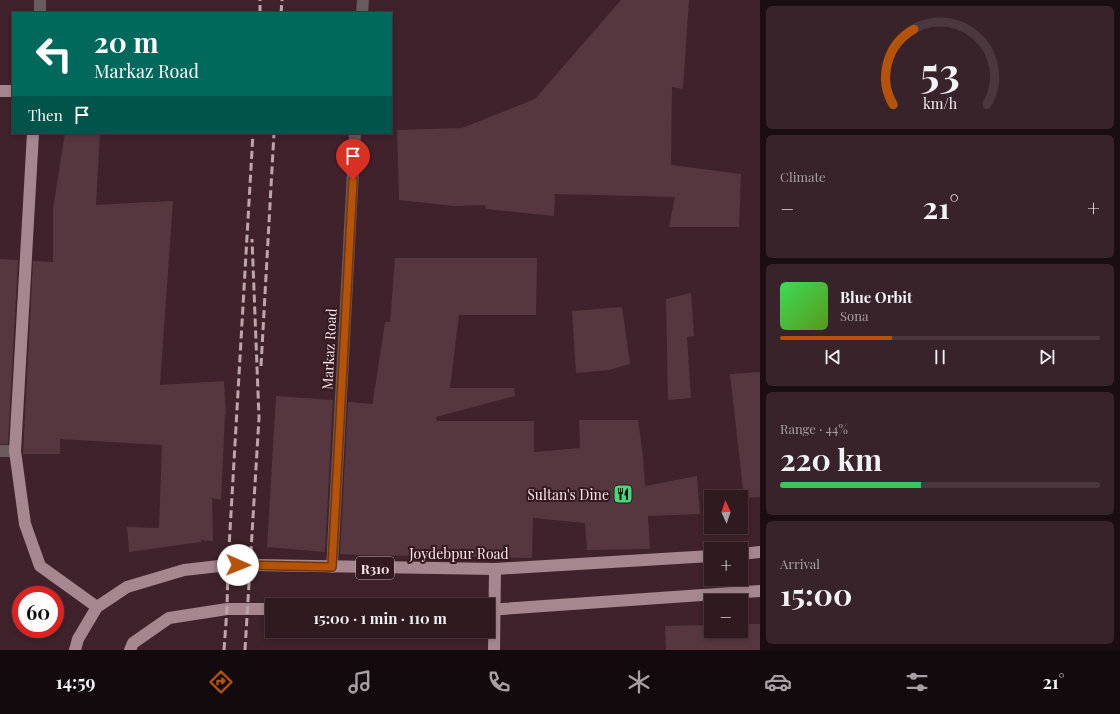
<!DOCTYPE html>
<html lang="en">
<head>
<meta charset="utf-8">
<style>
  body { margin:0; font-family:"Playfair Display",serif; background:#372329; color:#f1f3f6; height:100vh; display:flex; flex-direction:column; font-size:15px; white-space:nowrap }
  * { box-sizing:border-box; margin:0 }
  p { font-size:13px; color:#a7a1a5 }
  .icon { flex:none; width:22px; height:22px; fill:none; stroke:currentColor; stroke-width:2; stroke-linecap:round; stroke-linejoin:round }
  .map { position:relative; flex:1; overflow:hidden }
  .details { display:flex; flex-direction:column; gap:6px; padding:6px; background:#1a0e12; width:360px }
  .details>* { flex:none }
  .banner { position:absolute; left:12px; top:12px; width:380px; height:122px; border-radius:0px; box-shadow:0 2px 6px #0003,0 0 0 1px #4a383e; background:#00695c; color:#fff; overflow:hidden }
  .needle { width:26px; rotate:357deg }
  .controls { position:absolute; left:704px; top:490px; display:grid; gap:8px }
  .controls a { display:grid; place-items:center; width:44px; height:44px; border-radius:0px; background:#2f1a20; box-shadow:0 2px 6px #0003,0 0 0 1px #4a383e; font-size:20px }
  .speed { position:absolute; left:12px; top:586px; display:flex; gap:8px; font-size:20px; font-weight:700; text-align:center }
  .speed>* { display:grid; place-content:center; width:52px; height:52px; border-radius:50%; background:#2f1a20; box-shadow:0 2px 6px #0003,0 0 0 1px #4a383e; line-height:1 }
  .speed .limit { border:6px solid #d22; background:#fff; color:#111 }
  .pin { position:absolute; display:grid; place-items:center; width:34px; height:34px; color:#fff; margin:-41px -17px; border-radius:50% 50% 50% 0; rotate:-45deg; box-shadow:0 0 4px #0007 }
  .pin .icon { rotate:45deg }
  .me { position:absolute; width:44px; margin:-22px; rotate:91deg; stroke-linejoin:round; filter:drop-shadow(0 0 3px #0008) }
  .turn { display:flex; align-items:center; gap:14px; height:84px; padding:0 16px; font-size:18px }
  .turn .icon { width:52px; height:52px; stroke-width:2.5 }
  .turn b { display:block; font-size:28px; line-height:34px }
  .then { display:flex; align-items:center; height:38px; padding:0 16px; background:#0003; gap:8px; font-size:15px }
  .big { font-size:30px; font-weight:700; line-height:1.1 }
  .details .tile { flex:1; display:flex; flex-direction:column; justify-content:center; gap:6px; min-width:0; padding:0 14px; border-radius:6px; background:#372329 }
  .details .dial { align-items:center; gap:0 }
  .dial svg { height:104px; overflow:visible; fill:none; stroke:#4a383e; stroke-width:7; stroke-linecap:round; text-anchor:middle }
  .dial text { fill:#f1f3f6; stroke:none }
  .song { display:flex; align-items:center; gap:12px }
  .cover { width:48px; height:48px; border-radius:6px; background:linear-gradient(135deg,hsl(130 70% 55%),hsl(90 70% 35%)) }
  .played { height:4px; border-radius:2px; background:linear-gradient(90deg,#b45309 35%,#4a383e 35%) }
  .keys { display:flex; justify-content:space-around; direction:ltr }
  .heat { display:flex; justify-content:space-between; align-items:center; font-size:22px; direction:ltr }
  .charge { height:6px; border-radius:3px; background:linear-gradient(90deg,#34c759 44%,#4a383e 0) }
  .trip { position:absolute; left:265px; top:598px; width:230px; height:40px; border-radius:0px; background:#2f1a20; box-shadow:0 2px 6px #0003,0 0 0 1px #4a383e; font-weight:700; line-height:40px; text-align:center }
  .menu { display:flex; height:64px; justify-content:space-around; align-items:center; background:#130a0d; color:#a7a1a5 }
  .menu .icon { width:28px; height:28px }
  .menu .on { color:#b45309 }
  .menu b { font-size:18px; color:#f1f3f6 }
  main { display:flex; flex:1; min-height:0 }
  .map>svg:first-child { display:block }
  .building { fill:#563740 }
  .lines { fill:none; stroke-linecap:round; stroke-linejoin:round }
  .minor { stroke:#695a5e; stroke-width:12 }
  .major { stroke:#a6878f; stroke-width:12 }
  .rail { stroke:#bda6ab; stroke-width:3; stroke-dasharray:8 4; stroke-linecap:butt }
  .route-casing { stroke:#753606; stroke-width:10 }
  .route { stroke:#b45309; stroke-width:7 }
  .labels { text-anchor:middle; dominant-baseline:central; stroke-width:4; stroke-linejoin:round; paint-order:stroke }
  .shield { fill:#341921; stroke:#c0aaaf; stroke-width:1 }
  .shield-label { font-size:13px; font-weight:bold; fill:#fce8ec }
  .street-label { font-size:14px; fill:#fce8ec; stroke:#341921 }
  .poi-label { font-size:14px; fill:#fce8ec; stroke:#341921; text-anchor:end }
</style>
</head>
<body>
<main>
<div class="map">
<svg width="760" height="650" viewBox="0 0 760 650">
  <rect width="100%" height="100%" fill="#3f222b"/>
  <!-- building -->
  <g class="building">
    <path d="M621,0H689L683,89L672,87L671,165L741,174L739,227H669L675,197L555,194L554,216L486,209L485,205L454,206L399,200L397,130L462,128L535,99Z"/>
    <path d="M65,133H100L96,205L149,202L173,201L160,385L224,381L226,415L225,414L221,500L212,498L213,541L201,540V542L129,552L127,527L159,528L162,445L60,439V454H23L33,261L53,262V209Z"/>
    <path d="M395,258H537L536,315H459L450,388H514L515,396L436,417L437,421H534V452L580,448L579,420H638L643,456L645,486L697,476L700,514L648,516L650,549L587,550L585,523L533,518L532,558L360,555L340,554L348,402L373,404L374,388H375L385,322H390Z"/>
    <path d="M0,259L18,260L8,444H0Z"/>
    <path d="M691,293L694,336L687,337L691,398L668,400L666,299Z"/>
    <path d="M622,307L630,364L609,370L576,373L572,311Z"/>
    <path d="M760,372V497L744,498L730,374Z"/>
    <path d="M276,396L333,400L325,552L267,547Z"/>
    <path d="M741,624H760V650H666L665,626L711,625V631H741Z"/>
  </g>
  <g class="lines">
    <!-- minor -->
    <g class="minor">
      <path d="M40,13V0"/>
      <path d="M362,13L363,0"/>
      <path d="M0,451H15"/>
      <path d="M332,567L355,133"/>
    </g>
    <!-- major -->
    <g class="major">
      <path d="M0,91H13"/>
      <path d="M33,133L15,451L25,524L40,566L97,607"/>
      <path d="M741,554L760,552"/>
      <path d="M488,610L760,591"/>
      <path d="M75,650L78,639L97,607L127,587L184,570L228,565H249L495,569L711,556"/>
      <path d="M130,650L133,643L169,618L227,609H272"/>
      <path d="M494,650L495,569"/>
    </g>
    <!-- rail -->
    <g class="rail">
      <path d="M260,13V0"/>
      <path d="M281,13L282,0"/>
      <path d="M261,366L274,133"/>
      <path d="M224,650L227,609L228,565L253,133"/>
      <path d="M245,650L259,418L252,239"/>
    </g>
  </g>
  <g class="lines">
    <defs>
      <path id="route" d="M238,565L332,567L353,180"/>
    </defs>
    <!-- route casing -->
    <use href="#route" class="route-casing"/>
    <!-- route -->
    <use href="#route" class="route"/>
  </g>
  <!-- icons -->
  <defs>
    <symbol id="restaurant-square" viewBox="-11 -11 22 22"><rect x="-9" y="-9" width="18" height="18" rx="4" fill="#46d779" stroke="#341921"/><path d="M-5-6h1v4h1v-4h1v4h1v-4h1v5L-1.5 .5V6h-2V.5L-5-1ZM5-6V6H3V1.5H1.5Q1.5-4 5-6Z" fill="#111"/></symbol>
  </defs>
  <g fill-rule="evenodd">
    <use href="#restaurant-square" x="612" y="483" width="22" height="22"/>
  </g>
  <g class="labels">
    <!-- shield labels -->
    <rect class="shield" x="356" y="557" width="38" height="22" rx="3"/>
    <g class="shield-label">
      <text x="375" y="568">R310</text>
    </g>
    <!-- street labels -->
    <g class="street-label">
      <text transform="translate(329 349) rotate(-87)">Markaz Road</text>
      <text x="459" y="553">Joydebpur Road</text>
    </g>
    <!-- poi labels -->
    <g class="poi-label">
      <text x="609" y="494">Sultan's Dine</text>
    </g>
  </g>
</svg>
<div class="controls">
<a><svg class="needle" viewBox="-14 -14 28 28"><path d="M0-13l5 13h-10z" fill="#e53935"/><path d="M0 13l5-13h-10z" fill="#a7a1a5"/></svg></a>
<a>+</a>
<a>−</a>
</div>
<div class="speed"><div class="limit">60</div></div>
<div class="pin" style="left:353px;top:180px;background:#d93025"><svg class="icon" aria-label="arrive" viewBox="0 0 24 24"><path d="M6 21V4h12l-3 4 3 4H6"/></svg></div>
<svg class="me" style="left:238px;top:565px" viewBox="-20 -20 40 40"><circle r="19" fill="#fff"/><path d="M0-13L10 11 0 6-10 11z" fill="#b45309"/></svg>
<div class="trip">15:00 · 1 min · 110 m</div>
<div class="banner">
<div class="turn"><svg class="icon" aria-label="left" viewBox="0 0 24 24"><path d="M17 20v-9H6M10 6l-5 5 5 5"/></svg><div><b>20 m</b>Markaz Road</div></div>
<div class="then">Then<svg class="icon" aria-label="arrive" viewBox="0 0 24 24"><path d="M6 21V4h12l-3 4 3 4H6"/></svg></div>
</div>
</div>
<section class="details">
<div class="tile dial"><svg viewBox="0 0 100 80">
<path d="M14 69A42 42 0 1 1 86 69"/>
<path d="M14 69A42 42 0 0 1 30 11" stroke="#b45309"/>
<text x="50" y="56" font-size="32" font-weight="700">53</text>
<text x="50" y="72" font-size="11">km/h</text>
</svg></div>
<div class="tile"><p>Climate</p>
<div class="heat"><a>−</a><b class="big">21°</b><a>+</a></div>
</div>
<div class="tile">
<div class="song"><i class="cover"></i><div><b>Blue Orbit</b><p>Sona</p></div></div>
<div class="played"></div>
<div class="keys"><svg class="icon" aria-label="previous" viewBox="0 0 24 24"><path d="M18 5L8 12l10 7zM5 5v14"/></svg><svg class="icon" aria-label="pause" viewBox="0 0 24 24"><path d="M8 5v14M16 5v14"/></svg><svg class="icon" aria-label="next" viewBox="0 0 24 24"><path d="M6 5l10 7-10 7zM19 5v14"/></svg></div>
</div>
<div class="tile"><p>Range · 44%</p><b class="big">220 km</b><div class="charge"></div></div>
<div class="tile"><p>Arrival</p><b class="big">15:00</b></div>
</section>
</main>
<nav class="menu">
<b>14:59</b>
<svg class="icon on" aria-label="directions" viewBox="0 0 24 24"><path d="M12 3l9 9-9 9-9-9zM9 14v-3h6M13 9l2 2-2 2"/></svg>
<svg class="icon" aria-label="music" viewBox="0 0 24 24"><path d="M9 18V5l10-2v13"/><circle cx="6" cy="18" r="3"/><circle cx="16" cy="16" r="3"/></svg>
<svg class="icon" aria-label="phone" viewBox="0 0 24 24"><path d="M5 4h4l2 5-3 2q2 4 5 5l2-3 5 2v4C11 20 4 13 5 4z"/></svg>
<svg class="icon" aria-label="climate" viewBox="0 0 24 24"><path d="M12 3v18M4 7l16 10M4 17L20 7"/></svg>
<svg class="icon" aria-label="car" viewBox="0 0 24 24"><path d="M5 17H2v-5l4-1 3-4h7l3 4 3 1v5h-3M9 17h6M6 11h13"/><circle cx="7" cy="17" r="2"/><circle cx="17" cy="17" r="2"/></svg>
<svg class="icon" aria-label="filters" viewBox="0 0 24 24"><path d="M4 7h16M4 17h16"/><circle cx="9" cy="7" r="2"/><circle cx="15" cy="17" r="2"/></svg>
<b>21°</b>
</nav>
</body>
</html>
